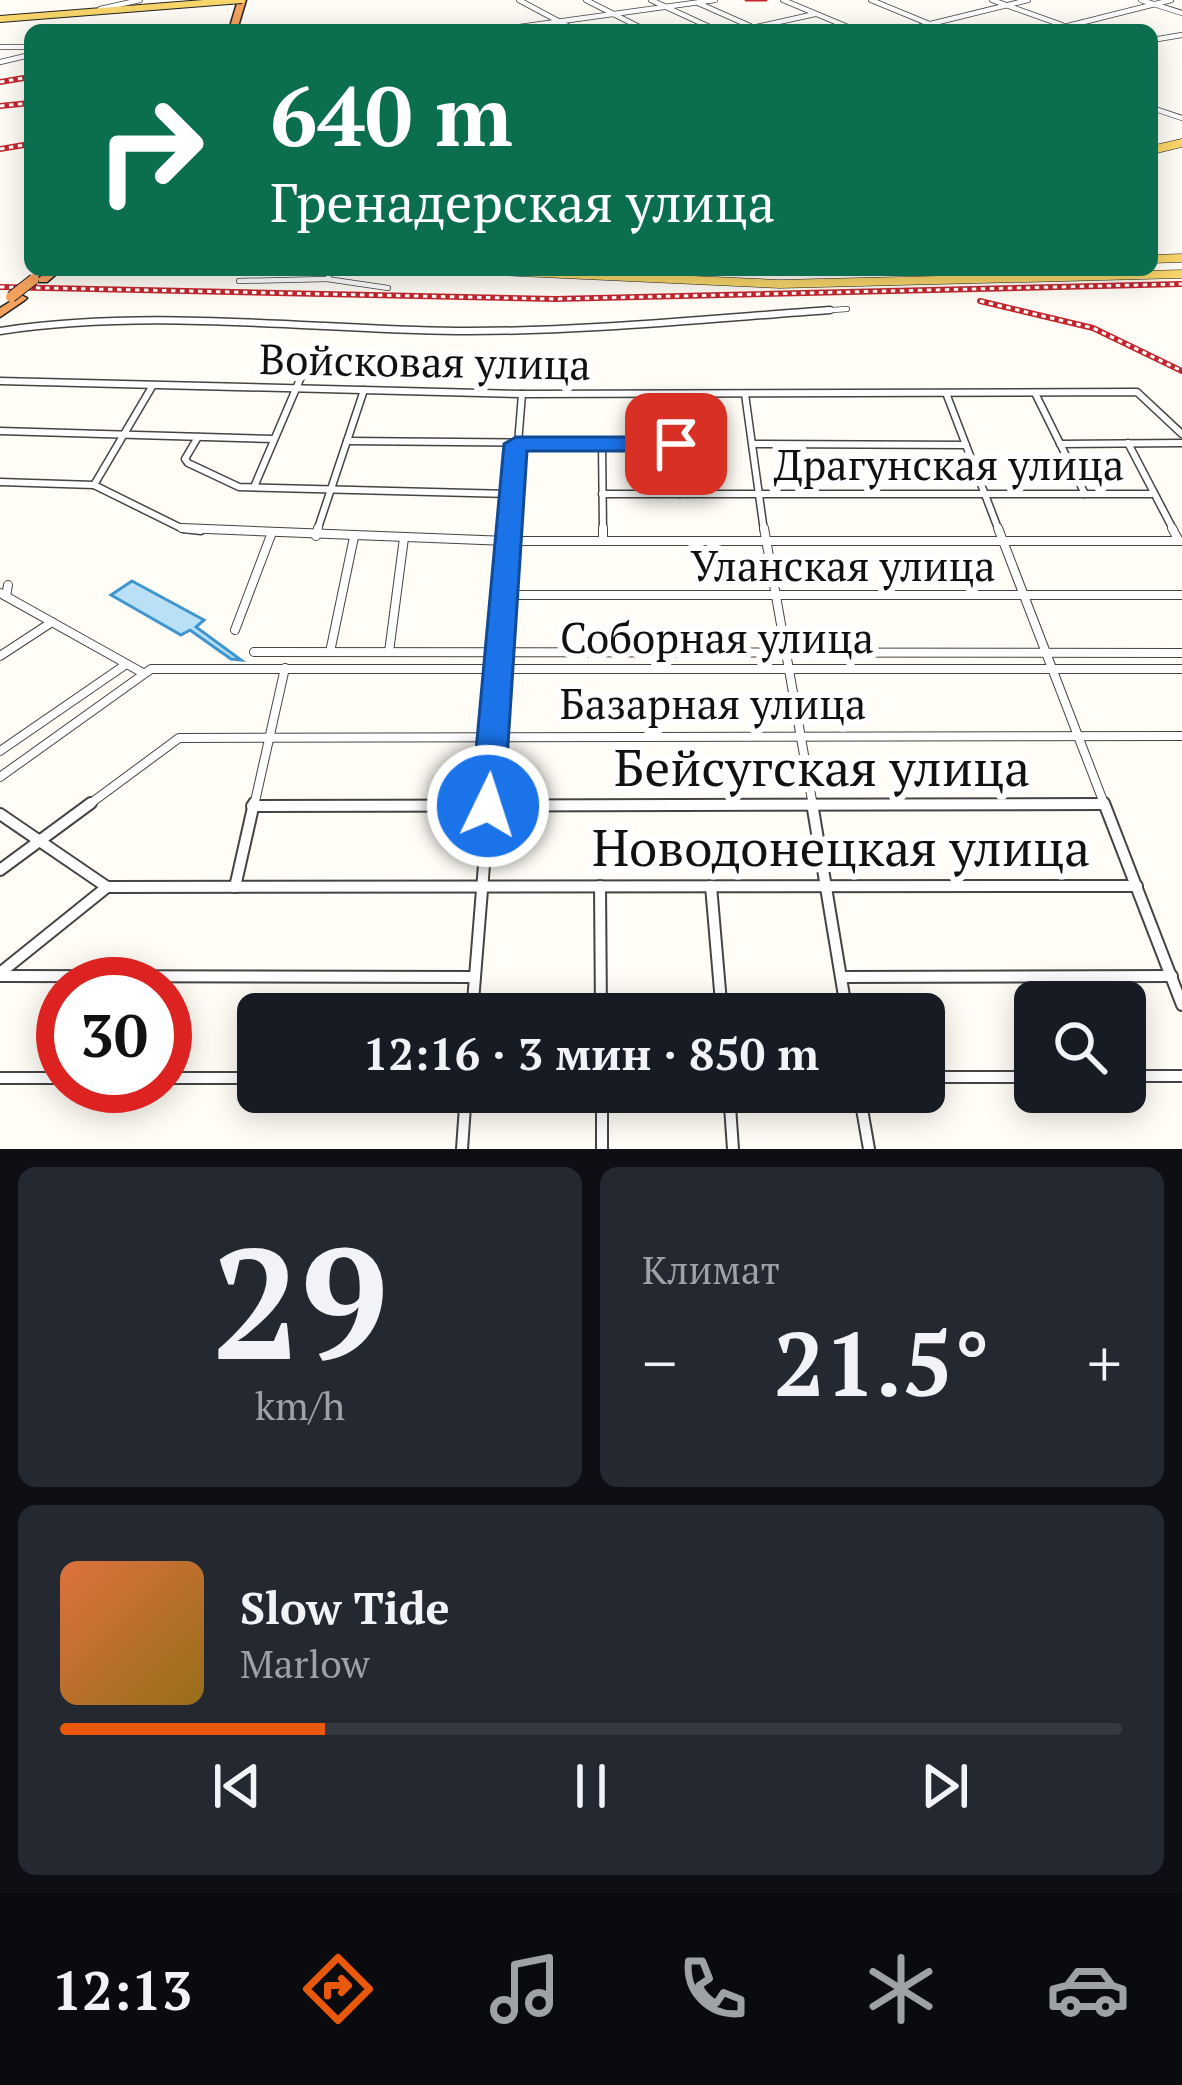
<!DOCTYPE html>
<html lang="ru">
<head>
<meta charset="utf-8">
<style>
  body { margin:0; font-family:"PT Serif",serif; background:#242831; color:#f1f3f6; height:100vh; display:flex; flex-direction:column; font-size:45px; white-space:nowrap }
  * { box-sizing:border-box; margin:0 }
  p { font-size:39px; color:#9ea1a6 }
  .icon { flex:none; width:66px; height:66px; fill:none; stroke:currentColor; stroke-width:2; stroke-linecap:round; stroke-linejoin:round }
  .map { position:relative; height:1149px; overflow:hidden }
  .panel { display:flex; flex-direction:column; gap:18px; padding:18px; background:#0d0f14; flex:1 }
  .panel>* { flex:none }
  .guide { position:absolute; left:24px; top:24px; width:1134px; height:252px; border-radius:18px; box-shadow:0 6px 30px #0003; background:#0b6e4f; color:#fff; overflow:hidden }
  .buttons { position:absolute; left:1014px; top:981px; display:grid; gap:24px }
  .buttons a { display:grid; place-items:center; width:132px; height:132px; border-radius:18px; background:#171b24; box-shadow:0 6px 30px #0003; font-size:60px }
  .speed { position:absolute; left:36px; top:957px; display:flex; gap:24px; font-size:60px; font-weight:700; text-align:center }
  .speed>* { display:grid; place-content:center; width:156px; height:156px; border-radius:50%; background:#171b24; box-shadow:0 6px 30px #0003; line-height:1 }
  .speed .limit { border:18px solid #d22; background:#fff; color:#111 }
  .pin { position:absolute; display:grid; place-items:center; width:102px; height:102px; color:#fff; margin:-51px; border-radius:24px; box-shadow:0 6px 18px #0006 }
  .me { position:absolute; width:132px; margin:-66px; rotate:4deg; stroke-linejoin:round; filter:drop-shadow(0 0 9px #0008) }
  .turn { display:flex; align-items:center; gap:42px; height:252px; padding:0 48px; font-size:54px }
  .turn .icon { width:156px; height:156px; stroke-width:2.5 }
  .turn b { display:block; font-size:84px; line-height:102px }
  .big { font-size:90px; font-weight:700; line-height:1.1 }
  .panel .card { flex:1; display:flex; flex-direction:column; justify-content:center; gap:18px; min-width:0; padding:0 42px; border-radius:18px; background:#242831 }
  .panel .dial { align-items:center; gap:0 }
  .dial b { font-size:156px; line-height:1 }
  .song { display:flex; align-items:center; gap:36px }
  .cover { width:144px; height:144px; border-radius:18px; background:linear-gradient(135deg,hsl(20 70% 55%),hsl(40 70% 35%)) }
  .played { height:12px; border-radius:6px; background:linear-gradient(90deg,#ea580c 25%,#363941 25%) }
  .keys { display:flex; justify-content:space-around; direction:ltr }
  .heat { display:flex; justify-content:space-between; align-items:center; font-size:66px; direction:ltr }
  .panel .tiles { flex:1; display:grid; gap:18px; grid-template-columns:1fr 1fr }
  .card:last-child { grid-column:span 2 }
  .trip { position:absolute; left:237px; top:993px; width:708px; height:120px; border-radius:18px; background:#171b24; box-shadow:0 6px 30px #0003; font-weight:700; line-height:120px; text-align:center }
  .menu { display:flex; height:192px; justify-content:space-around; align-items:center; background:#090b0e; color:#9ea1a6 }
  .menu .icon { width:84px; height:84px }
  .menu .current { color:#ea580c }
  .menu b { font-size:54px; color:#f1f3f6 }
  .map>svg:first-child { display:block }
  .water { fill:#b9e0f7; stroke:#3f96cf; stroke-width:3 }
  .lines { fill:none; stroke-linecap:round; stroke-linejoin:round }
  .minor-far3-casing { stroke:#444; stroke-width:6 }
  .minor-far2-casing { stroke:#444; stroke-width:9 }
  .minor-far1-casing { stroke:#444; stroke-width:10 }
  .minor-casing { stroke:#444; stroke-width:14 }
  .major-far1-casing { stroke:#222; stroke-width:8 }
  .major-casing { stroke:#222; stroke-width:9 }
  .highway-casing { stroke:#222; stroke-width:3 }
  .minor-far3 { stroke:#fff; stroke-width:4.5 }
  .minor-far2 { stroke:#fff; stroke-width:6 }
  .minor-far1 { stroke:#fff; stroke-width:8 }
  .minor { stroke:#fff; stroke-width:10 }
  .major-far1 { stroke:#f9d66b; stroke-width:6 }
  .major { stroke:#f9d66b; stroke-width:8 }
  .highway { fill:#f5a25d; fill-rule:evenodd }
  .tram { stroke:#c4262e; stroke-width:3 }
  .rail-casing { stroke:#c4262e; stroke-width:6 }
  .rail { stroke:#fff; stroke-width:3; stroke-dasharray:4.5; stroke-linecap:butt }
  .major-bridge-casing { stroke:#222; stroke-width:8; stroke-linecap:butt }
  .highway-bridge-casing { stroke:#222; stroke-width:12; stroke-linecap:butt }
  .major-bridge { stroke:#f9d66b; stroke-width:6 }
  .highway-bridge { stroke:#f5a25d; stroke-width:10 }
  .route { fill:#1a73e8; stroke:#114b97; stroke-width:3 }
  .labels { text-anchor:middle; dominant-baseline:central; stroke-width:12; stroke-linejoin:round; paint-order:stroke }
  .street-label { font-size:42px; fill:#111; stroke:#fff }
  .near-street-label { font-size:51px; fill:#111; stroke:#fff }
</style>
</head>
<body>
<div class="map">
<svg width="1182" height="1149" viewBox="0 0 1182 1149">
  <rect width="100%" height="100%" fill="#fffdf5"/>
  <!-- water -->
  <path class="water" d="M132,581L204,620L196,627L241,660L231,659L190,630L181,635L111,595Z"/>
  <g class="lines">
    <defs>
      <g id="minor-far3">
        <path d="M519,0L575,30"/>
        <path d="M586,0L645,30"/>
        <path d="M651,0L716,30"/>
        <path d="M783,0L855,30"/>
        <path d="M871,0L944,30"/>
        <path d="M992,0L1062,25"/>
        <path d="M1141,0L1182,13"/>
        <path d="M698,3L750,26"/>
        <path d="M100,9L140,0"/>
        <path d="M497,30L715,0"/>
        <path d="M743,30L815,14"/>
        <path d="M906,30L1028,0"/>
        <path d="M1052,30L1171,0"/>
        <path d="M1152,40L1182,35"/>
        <path d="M0,47H30"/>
        <path d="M0,62L30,55"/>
        <path d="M1152,108L1182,118"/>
        <path d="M327,279L388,288"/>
        <path d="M239,281L327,279L332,270"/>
        <path d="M789,313L847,309"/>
      </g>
      <g id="minor-far2">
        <path d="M0,331C149,308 305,329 456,331C581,332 706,319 830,310"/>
        <path d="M0,381L522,394L1137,392L1182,434"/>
        <path d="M946,393L999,531"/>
        <path d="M1035,393L1085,494"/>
        <path d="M671,394L680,494"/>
        <path d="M745,394L764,531"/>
        <path d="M0,431L274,439"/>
        <path d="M198,437L185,459L188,463L239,487L513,494"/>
        <path d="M347,441L677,444"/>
        <path d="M1128,443L1174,531"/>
        <path d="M602,444L603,531"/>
        <path d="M753,444L966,445"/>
        <path d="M1060,444L1182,443"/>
        <path d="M0,482L94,485L183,529L201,531"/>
        <path d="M94,485L153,385"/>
        <path d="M254,487L310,356"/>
        <path d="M602,494H1153"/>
        <path d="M317,531L364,390"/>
        <path d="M511,531L522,394"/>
      </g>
      <g id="minor-far1">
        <path d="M182,528L507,541H1182"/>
        <path d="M603,528V541"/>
        <path d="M764,528L813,806"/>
        <path d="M998,528L1105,806"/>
        <path d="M1172,528L1179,541"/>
        <path d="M316,536L318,528"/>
        <path d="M0,593L143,673"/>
        <path d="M503,595H1182"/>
        <path d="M6,596L8,585"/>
        <path d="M235,630L271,535"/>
        <path d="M254,652L1182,653"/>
        <path d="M330,652L354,537"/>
        <path d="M389,652L404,538"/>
        <path d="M0,656L52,622"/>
        <path d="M0,751L125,665"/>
        <path d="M0,777L151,669H1182"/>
        <path d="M87,806L179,738L1182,736"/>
        <path d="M254,806L285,668"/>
        <path d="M354,806L1104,804"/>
        <path d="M489,806L511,528"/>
      </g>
      <g id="minor">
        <path d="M812,803L847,1014"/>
        <path d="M1104,803L1182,1005"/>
        <path d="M252,806L1104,804"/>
        <path d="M0,814L107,887"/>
        <path d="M0,870L91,803"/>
        <path d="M600,886L601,1014"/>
        <path d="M711,886L722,1014"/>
        <path d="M235,887L254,803"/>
        <path d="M0,973L107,887L1137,886"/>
        <path d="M0,976L475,977"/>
        <path d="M841,977L1172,976"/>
        <path d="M472,1014L489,803"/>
        <path d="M1125,1076H1182"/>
        <path d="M924,1077H1035"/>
        <path d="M0,1078H63"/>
        <path d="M165,1078H258"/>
        <path d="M602,1092V1149"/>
        <path d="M729,1092L733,1149"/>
        <path d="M859,1092L869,1149"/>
        <path d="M462,1149L466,1092"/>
      </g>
      <path id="major-far1" d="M0,19L229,1"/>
      <g id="major">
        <path d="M1152,150L1182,143"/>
        <path d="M1152,259L1182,258"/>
        <path d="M476,270L780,284L1182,274"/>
      </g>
      <g id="highway">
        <path d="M238,0H246L237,30H229Z"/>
        <path d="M49,270H61L47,282H39V278Z"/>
        <path d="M21,295L27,298L25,300L0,317V308Z"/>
      </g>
    </defs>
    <!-- minor-far3 casing -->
    <use href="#minor-far3" class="minor-far3-casing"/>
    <!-- minor-far2 casing -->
    <use href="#minor-far2" class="minor-far2-casing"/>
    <!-- minor-far1 casing -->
    <use href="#minor-far1" class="minor-far1-casing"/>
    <!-- minor casing -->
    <use href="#minor" class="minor-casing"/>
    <!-- major-far1 casing -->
    <use href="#major-far1" class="major-far1-casing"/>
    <!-- major casing -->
    <use href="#major" class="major-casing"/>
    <!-- highway casing -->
    <use href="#highway" class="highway-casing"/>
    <!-- minor-far3 -->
    <use href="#minor-far3" class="minor-far3"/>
    <!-- minor-far2 -->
    <use href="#minor-far2" class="minor-far2"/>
    <!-- minor-far1 -->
    <use href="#minor-far1" class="minor-far1"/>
    <!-- minor -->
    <use href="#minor" class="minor"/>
    <!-- major-far1 -->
    <use href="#major-far1" class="major-far1"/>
    <!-- major -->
    <use href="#major" class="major"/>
    <!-- highway -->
    <use href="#highway" class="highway"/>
    <!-- tram -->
    <path class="tram" d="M746,0H766"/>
    <defs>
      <g id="rail">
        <path d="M0,82L30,77"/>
        <path d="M0,106L30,103"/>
        <path d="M0,149L30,144"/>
        <path d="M0,287L555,299L1182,284"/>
        <path d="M980,301L1093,328L1182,371"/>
      </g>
    </defs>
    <!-- rail casing -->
    <use href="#rail" class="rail-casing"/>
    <!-- rail -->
    <use href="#rail" class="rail"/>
    <defs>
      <path id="major-bridge" d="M229,1L242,0"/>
      <path id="highway-bridge" d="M11,297L34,279"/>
    </defs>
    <!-- major-bridge casing -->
    <use href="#major-bridge" class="major-bridge-casing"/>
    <!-- highway-bridge casing -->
    <use href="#highway-bridge" class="highway-bridge-casing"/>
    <!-- major-bridge -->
    <use href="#major-bridge" class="major-bridge"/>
    <!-- highway-bridge -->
    <use href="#highway-bridge" class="highway-bridge"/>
  </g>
  <!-- route -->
  <path class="route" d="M516,437H676L689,444L676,451H527L504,806L499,815H476L471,806L504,444Z"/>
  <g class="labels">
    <!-- street labels -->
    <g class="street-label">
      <text transform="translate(425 361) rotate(1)">Войсковая улица</text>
      <text x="949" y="464">Драгунская улица</text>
      <text x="843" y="565">Уланская улица</text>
      <text x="717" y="637">Соборная улица</text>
      <text x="713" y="703">Базарная улица</text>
    </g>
    <!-- near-street labels -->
    <g class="near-street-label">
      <text x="822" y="767">Бейсугская улица</text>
      <text x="841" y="847">Новодонецкая улица</text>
    </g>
  </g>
</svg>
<div class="buttons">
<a><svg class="icon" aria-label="search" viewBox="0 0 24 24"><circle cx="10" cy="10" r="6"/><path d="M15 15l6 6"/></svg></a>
</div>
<div class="speed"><div class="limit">30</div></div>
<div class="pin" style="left:676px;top:444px;background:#d93025"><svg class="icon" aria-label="arrive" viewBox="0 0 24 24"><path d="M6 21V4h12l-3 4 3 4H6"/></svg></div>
<svg class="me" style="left:488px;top:806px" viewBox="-20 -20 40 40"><circle r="17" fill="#1a73e8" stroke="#fff" stroke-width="3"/><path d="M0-11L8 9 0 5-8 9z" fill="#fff"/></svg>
<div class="trip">12:16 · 3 мин · 850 m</div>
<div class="guide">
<div class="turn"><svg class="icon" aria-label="right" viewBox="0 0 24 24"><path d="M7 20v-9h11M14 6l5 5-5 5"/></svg><div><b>640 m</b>Гренадерская улица</div></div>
</div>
</div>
<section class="panel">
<div class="tiles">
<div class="card dial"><b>29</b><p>km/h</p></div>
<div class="card"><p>Климат</p>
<div class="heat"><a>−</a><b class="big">21.5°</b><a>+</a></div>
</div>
<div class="card">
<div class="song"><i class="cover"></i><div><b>Slow Tide</b><p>Marlow</p></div></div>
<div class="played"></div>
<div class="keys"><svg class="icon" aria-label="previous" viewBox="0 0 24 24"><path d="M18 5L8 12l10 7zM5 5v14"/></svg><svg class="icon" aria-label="pause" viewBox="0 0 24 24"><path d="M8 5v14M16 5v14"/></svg><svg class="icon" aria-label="next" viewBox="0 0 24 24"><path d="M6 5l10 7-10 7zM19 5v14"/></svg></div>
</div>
</div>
</section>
<nav class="menu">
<b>12:13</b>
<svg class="icon current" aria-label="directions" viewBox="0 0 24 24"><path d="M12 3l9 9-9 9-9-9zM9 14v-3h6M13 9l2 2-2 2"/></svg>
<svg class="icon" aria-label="music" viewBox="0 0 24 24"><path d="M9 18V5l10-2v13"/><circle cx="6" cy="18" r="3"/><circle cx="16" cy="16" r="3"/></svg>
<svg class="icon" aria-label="phone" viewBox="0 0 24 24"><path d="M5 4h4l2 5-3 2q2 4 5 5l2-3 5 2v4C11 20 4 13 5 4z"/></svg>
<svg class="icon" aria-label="climate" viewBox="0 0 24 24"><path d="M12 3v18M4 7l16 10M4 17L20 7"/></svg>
<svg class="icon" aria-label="car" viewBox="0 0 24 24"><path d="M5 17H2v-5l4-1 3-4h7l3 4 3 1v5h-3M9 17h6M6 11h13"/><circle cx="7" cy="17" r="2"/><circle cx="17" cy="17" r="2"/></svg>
</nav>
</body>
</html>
